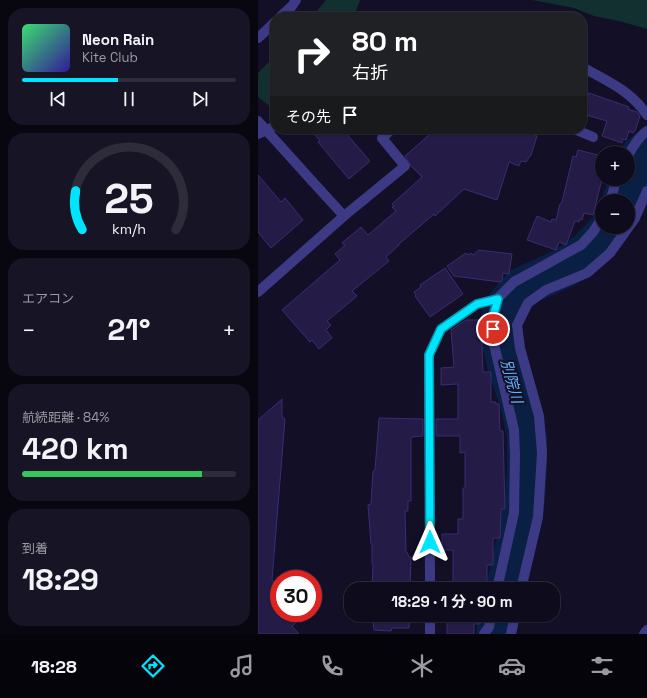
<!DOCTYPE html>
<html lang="ja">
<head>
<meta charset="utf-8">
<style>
  body { margin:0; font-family:"Space Grotesk","Noto Sans JP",sans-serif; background:#171425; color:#f1f3f6; height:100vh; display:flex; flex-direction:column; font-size:15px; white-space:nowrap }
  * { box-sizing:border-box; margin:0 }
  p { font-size:13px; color:#9b9ba3 }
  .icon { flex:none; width:22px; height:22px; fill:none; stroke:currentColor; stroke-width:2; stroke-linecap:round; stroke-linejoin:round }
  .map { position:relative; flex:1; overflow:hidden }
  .sheet { display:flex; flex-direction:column; gap:8px; padding:8px; background:#08060f; width:258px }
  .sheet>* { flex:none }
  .hud { position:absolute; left:12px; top:12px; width:317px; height:122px; border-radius:16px; box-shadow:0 1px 3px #0004,0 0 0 1px #2e2b3b; background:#202124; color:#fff; overflow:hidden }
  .fabs { position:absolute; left:337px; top:146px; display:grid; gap:8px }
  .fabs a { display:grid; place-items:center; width:40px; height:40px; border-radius:50%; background:#0e0b1c; box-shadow:0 1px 3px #0004,0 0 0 1px #2e2b3b; font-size:20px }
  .speed { position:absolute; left:12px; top:570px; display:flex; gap:8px; font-size:20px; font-weight:700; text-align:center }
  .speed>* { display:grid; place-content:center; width:52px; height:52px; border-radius:50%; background:#0e0b1c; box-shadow:0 1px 3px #0004,0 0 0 1px #2e2b3b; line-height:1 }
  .speed .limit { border:6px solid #d22; background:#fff; color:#111 }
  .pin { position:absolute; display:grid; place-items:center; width:34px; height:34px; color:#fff; margin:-17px; border:2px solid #fff; border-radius:50%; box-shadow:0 1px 4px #0007 }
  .me { position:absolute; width:44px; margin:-22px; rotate:0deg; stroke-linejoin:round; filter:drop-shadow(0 0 3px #0008) }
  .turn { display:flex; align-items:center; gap:14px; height:84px; padding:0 16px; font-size:18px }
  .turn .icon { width:52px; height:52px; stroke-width:2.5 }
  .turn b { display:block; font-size:28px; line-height:34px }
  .then { display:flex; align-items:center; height:38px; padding:0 16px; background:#0003; gap:8px; font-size:15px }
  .big { font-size:30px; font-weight:700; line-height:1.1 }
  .sheet .widget { flex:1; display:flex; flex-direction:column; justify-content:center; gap:6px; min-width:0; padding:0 14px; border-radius:16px; background:#171425 }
  .sheet .dial { align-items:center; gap:0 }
  .dial svg { height:104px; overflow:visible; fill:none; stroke:#2e2b3b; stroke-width:7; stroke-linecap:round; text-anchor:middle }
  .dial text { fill:#f1f3f6; stroke:none }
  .song { display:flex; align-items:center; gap:12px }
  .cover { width:48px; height:48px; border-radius:6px; background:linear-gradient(135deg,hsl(140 70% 55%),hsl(250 70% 35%)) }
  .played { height:4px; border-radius:2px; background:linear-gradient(90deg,#00e5ff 45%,#2e2b3b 45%) }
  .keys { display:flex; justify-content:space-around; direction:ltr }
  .heat { display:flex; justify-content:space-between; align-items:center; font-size:22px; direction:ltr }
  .charge { height:6px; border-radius:3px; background:linear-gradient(90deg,#34c759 84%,#2e2b3b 0) }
  .trip { position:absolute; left:86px; top:582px; width:216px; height:40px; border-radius:16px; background:#0e0b1c; box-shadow:0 1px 3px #0004,0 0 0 1px #2e2b3b; font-weight:700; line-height:40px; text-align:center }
  .tabs { display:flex; height:64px; justify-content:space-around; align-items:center; background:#06040b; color:#9b9ba3 }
  .tabs .icon { width:28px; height:28px }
  .tabs .selected { color:#00e5ff }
  .tabs b { font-size:18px; color:#f1f3f6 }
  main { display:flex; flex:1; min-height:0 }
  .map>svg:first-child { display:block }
  .green { fill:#12302f }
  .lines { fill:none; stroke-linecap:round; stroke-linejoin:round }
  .river { stroke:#0a1f44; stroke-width:40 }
  .building { fill:#241b47; stroke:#3b2d73 }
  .minor { stroke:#3d3a85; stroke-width:10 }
  .minor-bridge { stroke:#3d3a85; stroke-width:10 }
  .route-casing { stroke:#0095a6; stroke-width:10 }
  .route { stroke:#00e5ff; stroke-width:7 }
  .labels { text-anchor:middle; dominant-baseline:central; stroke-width:4; stroke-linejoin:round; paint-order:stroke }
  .water-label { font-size:15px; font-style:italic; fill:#62b6ff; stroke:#130f26 }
</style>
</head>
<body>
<main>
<section class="sheet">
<div class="widget">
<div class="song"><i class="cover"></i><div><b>Neon Rain</b><p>Kite Club</p></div></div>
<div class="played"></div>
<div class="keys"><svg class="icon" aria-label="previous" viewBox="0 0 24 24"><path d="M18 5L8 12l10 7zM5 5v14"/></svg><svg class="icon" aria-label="pause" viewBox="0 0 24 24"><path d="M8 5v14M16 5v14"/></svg><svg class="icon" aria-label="next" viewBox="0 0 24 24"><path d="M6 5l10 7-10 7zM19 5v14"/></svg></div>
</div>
<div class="widget dial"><svg viewBox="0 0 100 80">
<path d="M14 69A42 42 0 1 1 86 69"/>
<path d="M14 69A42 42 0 0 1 9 39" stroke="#00e5ff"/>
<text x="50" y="56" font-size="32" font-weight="700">25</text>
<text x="50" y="72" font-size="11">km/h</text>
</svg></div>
<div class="widget"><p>エアコン</p>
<div class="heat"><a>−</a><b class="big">21°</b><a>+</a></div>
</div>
<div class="widget"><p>航続距離 · 84%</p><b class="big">420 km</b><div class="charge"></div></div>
<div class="widget"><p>到着</p><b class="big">18:29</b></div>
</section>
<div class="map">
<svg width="389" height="634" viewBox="0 0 389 634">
  <rect width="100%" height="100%" fill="#130f26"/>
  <!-- green -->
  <g class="green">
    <path d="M68,0H102L96,17H54Z"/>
    <path d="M274,0H389V29L361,21L336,16L316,8Z"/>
    <path d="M17,56V107H13L0,97V73Z"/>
  </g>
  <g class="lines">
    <!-- river -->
    <g class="river">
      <path d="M364,201L380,158L389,150"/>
      <path d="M248,589L267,500L269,467V437L262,404L249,364L241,329L245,309L264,287L306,268L329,252L353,227"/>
      <path d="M238,634L242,615"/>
    </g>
  </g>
  <!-- building -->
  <g class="building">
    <path d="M331,93L371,107L370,109L379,112L382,116L377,131L375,133L371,131L368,140L365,139L364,143L344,136L349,121L325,114Z"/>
    <path d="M52,129H84L112,161L91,179L60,142L62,141Z"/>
    <path d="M173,129H265L275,132V134L279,136L273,155L268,162L263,161L261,166L251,162L239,200L206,189L177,216L176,214L141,244V245L128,257L131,261L94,291L99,296L69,321L73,325L68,330L74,338L61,349L54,340L52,342L24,310L82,260L77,254L87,245L84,243L103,227L110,235L138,211L134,207L136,206L134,204L164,177L153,166L147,156L171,135Z"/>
    <path d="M320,150L344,156V179L335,215L326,213L324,220L322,219L321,222L317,221L308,245L301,242L298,250L269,240L279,216L293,222L294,219L298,220L302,204L304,202L315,156L318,157Z"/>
    <path d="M0,175L23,202L27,198L45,220L13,248L0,232Z"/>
    <path d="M221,250L254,254L251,274L245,273L244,281L242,282L196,276L189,266L208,253L210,255L213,253L215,255Z"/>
    <path d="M187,268L205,294L172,317L157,296L158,295L156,292L163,287L162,285Z"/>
    <path d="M208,320H223L225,372H233V402H238V404H241L242,431H245L247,509H243L242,538H235V565H229V589H195V550H184V534H200V519H205V488H207V452L202,453V436H178V419H200V384L183,385V368L196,367L193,330Z"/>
    <path d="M24,399V417L27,419L14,580L21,587V613H49L34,626L41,634H0V420Z"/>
    <path d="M121,418L165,419V436L153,437V501H150V511H147L148,552H149L151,557H153L152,589H114L115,564H114V544H113L110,505L113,504L115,471L117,470Z"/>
    <path d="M114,615H152L151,628H134L133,631L116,630L115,622H114Z"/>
    <path d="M189,615H222V624H216V634H189Z"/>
  </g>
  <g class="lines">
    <!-- minor -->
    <g class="minor">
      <path d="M22,17L34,6L38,0"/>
      <path d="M0,38L17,22"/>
      <path d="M324,67C348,80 373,91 389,115"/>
      <path d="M316,129L335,137"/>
      <path d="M0,134L17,126"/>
      <path d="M370,155C375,147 381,136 389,131"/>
      <path d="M54,181L86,216"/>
      <path d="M352,201L355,192L358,179"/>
      <path d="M0,292L86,216L147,166L124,138L134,129"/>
      <path d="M172,589L171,355L183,329L219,304L239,299"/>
      <path d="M239,589L256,513L257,455L256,430L235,340V317L239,299L256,282L323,245L335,232L344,218"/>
      <path d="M263,589L280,517L284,453L281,416L262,348L259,325L270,303L288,290L329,273L352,253L377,218L389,191"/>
      <path d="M172,615V634"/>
      <path d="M226,634L231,627L233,615"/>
      <path d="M253,634L257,615"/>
      <path d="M386,634L389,630"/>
    </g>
    <!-- minor-bridge -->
    <path class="minor-bridge" d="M0,121L54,181"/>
  </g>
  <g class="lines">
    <defs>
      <path id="route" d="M172,542L171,355L183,329L219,304L240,299L235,317V329"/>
    </defs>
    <!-- route casing -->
    <use href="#route" class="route-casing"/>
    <!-- route -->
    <use href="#route" class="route"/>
  </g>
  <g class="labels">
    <!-- water labels -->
    <g class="water-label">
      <text transform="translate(254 381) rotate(75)">別院川</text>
    </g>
  </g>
</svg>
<div class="fabs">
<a>+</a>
<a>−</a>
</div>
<div class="speed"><div class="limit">30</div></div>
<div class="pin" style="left:235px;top:329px;background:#d93025"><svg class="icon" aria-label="arrive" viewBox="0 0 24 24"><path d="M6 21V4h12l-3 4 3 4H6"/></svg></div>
<svg class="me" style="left:172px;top:542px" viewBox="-20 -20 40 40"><path d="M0-17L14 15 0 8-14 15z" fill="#00e5ff" stroke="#fff" stroke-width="4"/></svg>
<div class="trip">18:29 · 1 分 · 90 m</div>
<div class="hud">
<div class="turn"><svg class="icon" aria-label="right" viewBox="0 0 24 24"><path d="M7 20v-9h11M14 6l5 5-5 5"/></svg><div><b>80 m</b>右折</div></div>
<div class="then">その先<svg class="icon" aria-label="arrive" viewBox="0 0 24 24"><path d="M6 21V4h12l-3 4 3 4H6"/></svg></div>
</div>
</div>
</main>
<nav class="tabs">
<b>18:28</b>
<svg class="icon selected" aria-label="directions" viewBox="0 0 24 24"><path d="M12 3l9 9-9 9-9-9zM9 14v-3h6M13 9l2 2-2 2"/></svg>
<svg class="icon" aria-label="music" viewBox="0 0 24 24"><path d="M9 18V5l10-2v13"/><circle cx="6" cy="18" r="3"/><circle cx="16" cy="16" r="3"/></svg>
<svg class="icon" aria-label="phone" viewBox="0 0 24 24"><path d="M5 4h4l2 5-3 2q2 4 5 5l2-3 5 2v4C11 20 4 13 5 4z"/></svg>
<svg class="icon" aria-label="climate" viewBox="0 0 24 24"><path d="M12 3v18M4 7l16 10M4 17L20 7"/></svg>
<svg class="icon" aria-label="car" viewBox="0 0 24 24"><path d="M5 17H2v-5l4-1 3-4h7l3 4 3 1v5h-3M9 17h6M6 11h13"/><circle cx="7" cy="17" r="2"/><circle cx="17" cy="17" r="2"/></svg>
<svg class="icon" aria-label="filters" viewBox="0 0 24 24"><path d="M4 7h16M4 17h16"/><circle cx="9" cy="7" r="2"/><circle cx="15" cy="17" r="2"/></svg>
</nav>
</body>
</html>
